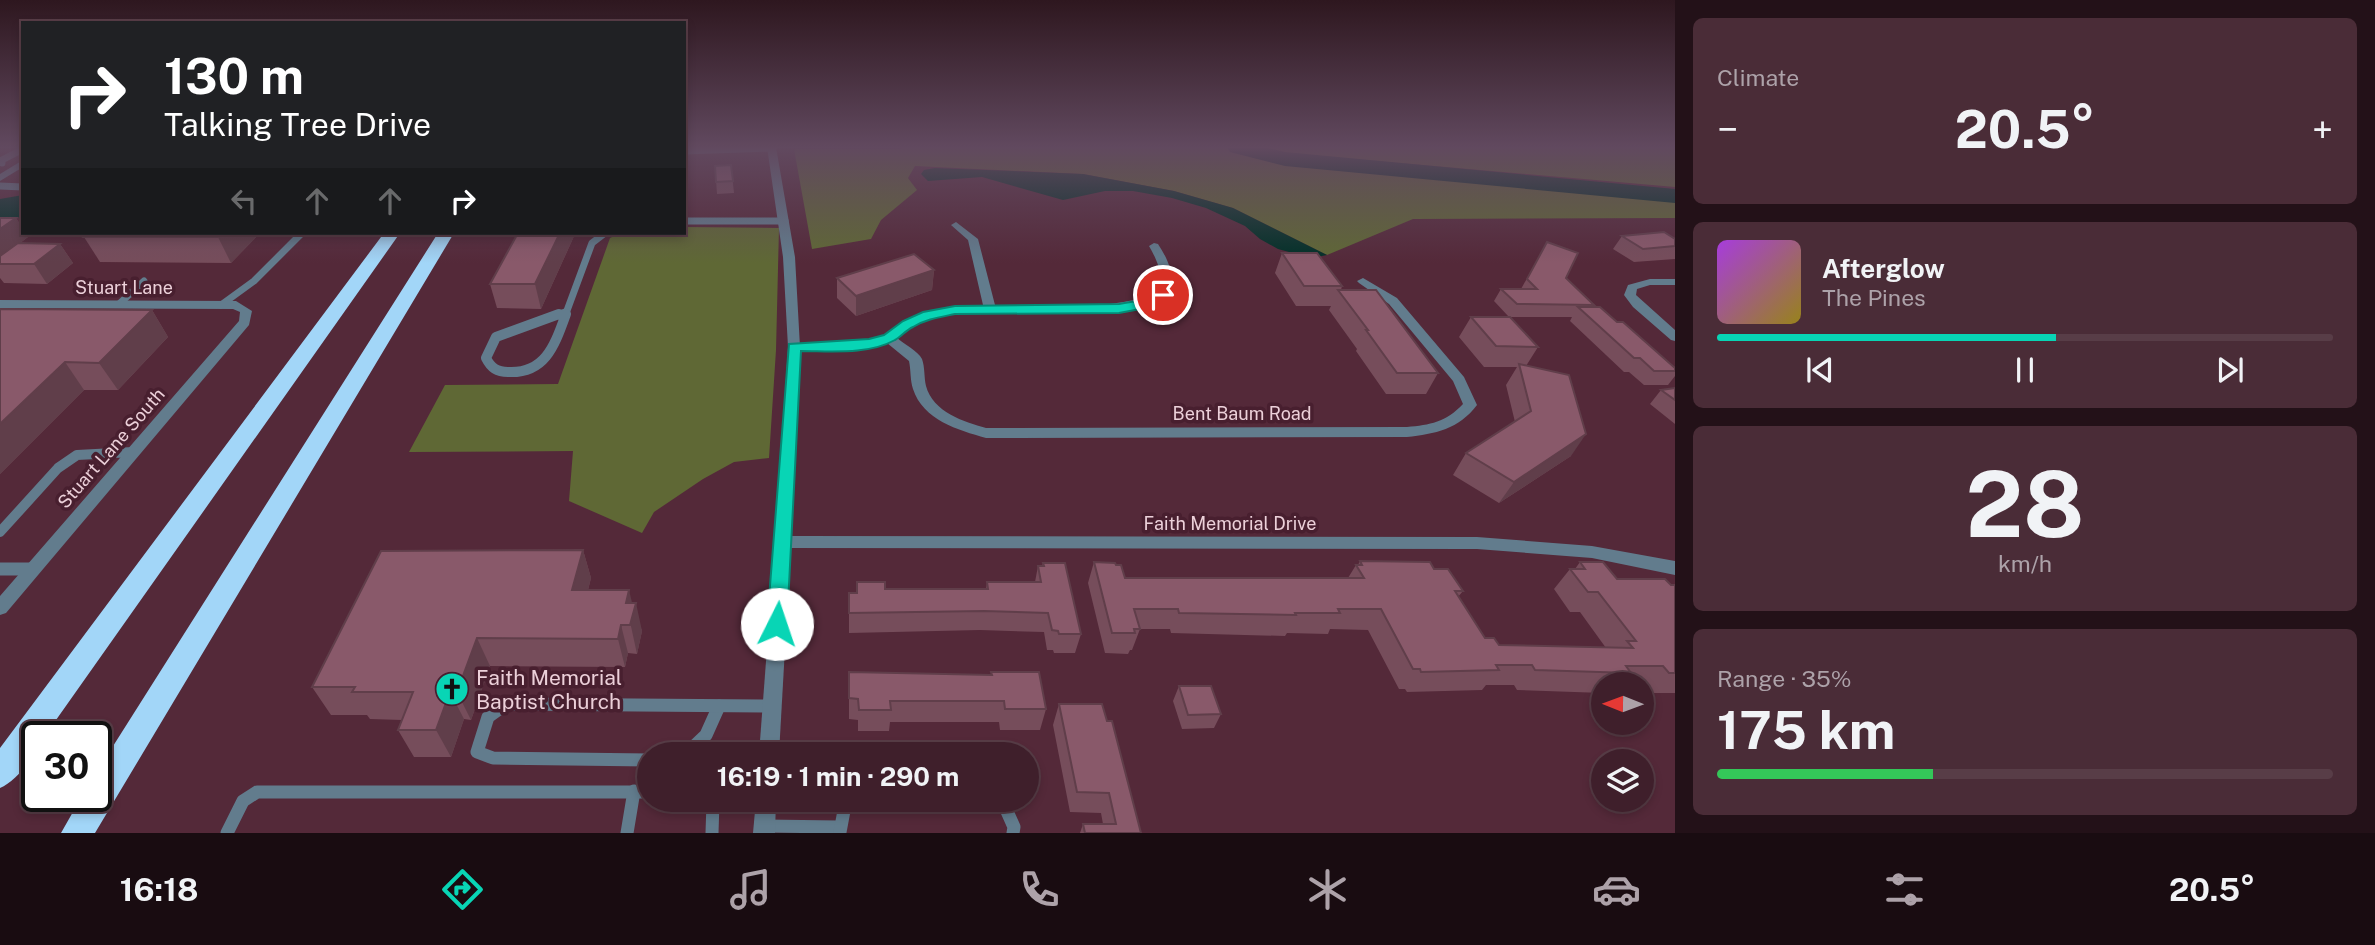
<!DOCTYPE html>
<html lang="en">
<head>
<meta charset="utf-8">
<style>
  body { margin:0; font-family:"Public Sans",sans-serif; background:#4a2c37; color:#f1f3f6; height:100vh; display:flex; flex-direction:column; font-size:26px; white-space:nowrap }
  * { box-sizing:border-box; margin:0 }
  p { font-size:23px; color:#ada2a9 }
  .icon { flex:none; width:38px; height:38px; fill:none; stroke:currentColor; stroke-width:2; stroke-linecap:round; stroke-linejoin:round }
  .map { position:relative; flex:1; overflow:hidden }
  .drawer { display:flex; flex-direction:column; gap:18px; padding:18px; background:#231118; width:700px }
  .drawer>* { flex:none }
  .hud { position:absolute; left:21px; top:21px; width:665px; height:214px; border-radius:0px; box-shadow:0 4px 10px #0003,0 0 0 2px #583d47; background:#202124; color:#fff; overflow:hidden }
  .needle { width:46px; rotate:271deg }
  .tools { position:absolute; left:1591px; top:672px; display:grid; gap:14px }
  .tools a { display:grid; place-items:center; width:63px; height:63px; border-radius:50%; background:#3f1f2b; box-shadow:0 4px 10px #0003,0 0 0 2px #583d47; font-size:35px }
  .speed { position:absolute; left:21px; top:721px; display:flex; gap:14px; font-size:35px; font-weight:700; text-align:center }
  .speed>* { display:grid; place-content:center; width:91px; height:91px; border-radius:50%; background:#3f1f2b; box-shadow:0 4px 10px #0003,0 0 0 2px #583d47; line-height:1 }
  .speed .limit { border:4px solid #111; border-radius:10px; background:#fff; color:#111 }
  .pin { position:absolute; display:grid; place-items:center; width:60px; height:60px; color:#fff; margin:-30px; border:4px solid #fff; border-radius:50%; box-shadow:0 2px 7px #0007 }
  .me { position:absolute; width:77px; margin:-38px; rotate:4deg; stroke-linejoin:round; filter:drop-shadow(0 0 5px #0008) }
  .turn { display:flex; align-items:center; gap:24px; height:147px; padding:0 28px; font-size:32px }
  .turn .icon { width:91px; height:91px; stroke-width:2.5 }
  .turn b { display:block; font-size:49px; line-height:60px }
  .lanes { display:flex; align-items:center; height:66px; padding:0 28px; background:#0003; justify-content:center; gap:35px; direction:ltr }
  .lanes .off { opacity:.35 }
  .big { font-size:52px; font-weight:700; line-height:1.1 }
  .drawer .tile { flex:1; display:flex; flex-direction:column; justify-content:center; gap:10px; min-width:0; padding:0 24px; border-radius:10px; background:#4a2c37 }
  .drawer .dial { align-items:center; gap:0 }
  .dial b { font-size:91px; line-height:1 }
  .song { display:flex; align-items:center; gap:21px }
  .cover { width:84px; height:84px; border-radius:10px; background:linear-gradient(135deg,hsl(280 70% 55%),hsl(50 70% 35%)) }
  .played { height:7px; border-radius:4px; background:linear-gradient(90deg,#08d5b5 55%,#583d47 55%) }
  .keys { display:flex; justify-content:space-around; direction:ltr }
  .heat { display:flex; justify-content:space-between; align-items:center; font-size:38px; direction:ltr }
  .charge { height:10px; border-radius:5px; background:linear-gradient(90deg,#34c759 35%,#583d47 0) }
  .trip { position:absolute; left:637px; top:742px; width:402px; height:70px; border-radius:35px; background:#3f1f2b; box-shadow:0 4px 10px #0003,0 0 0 2px #583d47; font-weight:700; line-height:70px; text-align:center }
  .tab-bar { display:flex; height:112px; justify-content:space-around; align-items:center; background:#190c11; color:#ada2a9 }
  .tab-bar .icon { width:49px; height:49px }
  .tab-bar .selected { color:#08d5b5 }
  .tab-bar b { font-size:32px; color:#f1f3f6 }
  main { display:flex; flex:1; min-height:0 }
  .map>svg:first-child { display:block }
  .green { fill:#5f6835 }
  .water { fill:#003027 }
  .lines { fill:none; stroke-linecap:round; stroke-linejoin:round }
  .river { fill:#003027; fill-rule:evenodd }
  .service-far2 { stroke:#627c8d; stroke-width:7 }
  .service-far1 { stroke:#627c8d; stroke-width:10 }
  .service { stroke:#627c8d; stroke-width:13 }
  .minor { fill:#627c8d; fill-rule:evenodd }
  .tertiary { fill:#627c8d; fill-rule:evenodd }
  .motorway { fill:#a2d6f8; fill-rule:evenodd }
  .wall { fill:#764d5b }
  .shaded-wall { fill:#603e4a }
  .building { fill:#89596a; stroke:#603e4a; stroke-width:2 }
  .route { fill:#08d5b5; stroke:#058a76; stroke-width:2 }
  .labels { text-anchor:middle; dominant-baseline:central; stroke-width:7; stroke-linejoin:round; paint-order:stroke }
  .street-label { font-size:18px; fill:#ecd0d9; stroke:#481f2f }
  .near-poi-label { font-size:21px; fill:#ecd0d9; stroke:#481f2f; text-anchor:start }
</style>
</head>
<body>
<main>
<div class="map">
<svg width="1675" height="833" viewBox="0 0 1675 833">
  <rect width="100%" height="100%" fill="#542939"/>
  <!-- green -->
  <g class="green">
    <path d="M902,147H1225L1286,163L1675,200V218L1413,219L1327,255L1233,208L1174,191L1083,174L915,166L908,178L917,190L881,220L871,239L812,249L794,149H902Z"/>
    <path d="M1263,147H1675V187L1286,153Z"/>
    <path d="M684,227L779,228L776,350L769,458L734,462L703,479L654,512L642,533L569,501L573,451L409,452L445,385L558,384L610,238L621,233H684Z"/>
  </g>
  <!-- water -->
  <g class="water">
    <path d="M935,168L1083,174L1174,191L1233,208L1327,255L1311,258L1278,249L1260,239L1245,226L1206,208L1172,198L1133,191H1105L1063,200L982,177L928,181L921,174L924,170Z"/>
    <path d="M23,195V218L0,217V199Z"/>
  </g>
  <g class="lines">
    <!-- river -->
    <path class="river" d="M1227,147H1263L1285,152L1675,189V203L1285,166L1230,152Z"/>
    <!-- service-far2 -->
    <g class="service-far2">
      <path d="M684,151L772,148"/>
      <path d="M2,163V160L23,149"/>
      <path d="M0,186L23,187"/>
      <path d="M684,221H785"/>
      <path d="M119,304L144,281"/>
      <path d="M221,305L254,281L302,233"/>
      <path d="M554,316L565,312"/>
      <path d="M565,316L592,243L605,233"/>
    </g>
    <!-- service-far1 -->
    <g class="service-far1">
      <path d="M559,314L496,337L486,358C491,368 497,372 508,372C546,374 555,344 566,314"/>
      <path d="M0,532L58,468L77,455L133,452"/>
    </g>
    <!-- service -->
    <g class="service">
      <path d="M0,569H34"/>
      <path d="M686,754L706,735L719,706"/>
      <path d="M649,760L493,758L477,752L488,717L506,704L772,706"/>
      <path d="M709,800L713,802L712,833"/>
      <path d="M1002,800L1014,827L1013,833"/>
      <path d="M765,826L839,827"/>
      <path d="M840,832L846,800"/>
      <path d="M227,833L243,801L257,792H649"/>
      <path d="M627,833L634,791"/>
    </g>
    <!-- minor -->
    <g class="minor">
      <path d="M23,160V167L0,181V174Z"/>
      <path d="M956,222L978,239L995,305C1050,305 1105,312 1158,293C1164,275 1158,262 1149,246L1154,243L1158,244C1169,261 1177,278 1167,298C1141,307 1116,312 1089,313C1029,316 946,296 897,338C904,344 918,351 922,359C925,367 924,378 926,386C933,412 964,422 986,428L1407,427C1430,425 1446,422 1463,404L1453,381L1389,304L1359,283L1357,281L1363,278L1397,298L1464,377L1477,405C1459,429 1435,434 1407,437L986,438C958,430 923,420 913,389C910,380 911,370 909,361L887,343L855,350H789L788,347L789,344L794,343C820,343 850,347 876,339C888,335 897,325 908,319C931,307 958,306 983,305L968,240L951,225Z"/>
      <path d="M1650,279H1675V285H1650L1637,289L1636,295L1675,330V341L1671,340L1633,307L1624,295L1628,285Z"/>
      <path d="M0,300L236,301L252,311L249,325L6,613L0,615V596L239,321L240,312L233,309L0,308Z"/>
      <path d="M783,536L789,538L791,542L779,754H759L775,542L777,538Z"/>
      <path d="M756,800H776L775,833H753Z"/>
    </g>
    <!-- tertiary -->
    <path class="tertiary" d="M767,147H776L795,257L800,347L791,536L1477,537L1592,546L1675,561V575L1592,558L1477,549L783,548L777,546L775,542L788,347L783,257Z"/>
    <!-- motorway -->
    <g class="motorway">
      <path d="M384,233H400L44,737H37C37,755 17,781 0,788V748Z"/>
      <path d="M438,233H454L95,833H61L82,796H96V773Z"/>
    </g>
  </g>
  <!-- wall -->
  <g class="wall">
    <path d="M731,165L734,193L717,194L715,166Z"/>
    <path d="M0,218H16L23,229V233H26L28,237L20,243L60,244L73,263L47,284L4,283L0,278Z"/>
    <path d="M89,233H260L231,263L100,262L84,237Z"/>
    <path d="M575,234L541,309L497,308L490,284Z"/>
    <path d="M1622,236L1675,239V259L1634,262L1613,249Z"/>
    <path d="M1282,253L1342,286L1341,290L1438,373L1426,394H1386L1356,351L1357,349L1329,310L1331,306H1296L1275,273Z"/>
    <path d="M1540,255L1594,305L1592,307L1617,322L1675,368V376L1668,385H1644L1629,372H1624L1570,321L1572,317H1510L1538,347L1526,366L1571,456L1499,503L1453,475L1466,453L1515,422L1506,385L1517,367H1484L1459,337L1471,317H1509L1494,301L1501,289H1521Z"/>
    <path d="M934,270L932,290L856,316L837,298V278Z"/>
    <path d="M0,309L152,310L168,337L118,390H84L0,474Z"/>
    <path d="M1675,388V424L1650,404L1661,390Z"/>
    <path d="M583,550L591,578L588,590L632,603L642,631L637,654L628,653L625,667L490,666L471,720L464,719L451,757H414L398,730L402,720L370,719L367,715H331L312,687Z"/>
    <path d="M1360,561L1434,569L1463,591L1458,597L1485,638L1499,645L1606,648L1580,612H1570L1554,589L1570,569H1575L1580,562L1617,579L1675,585V693H1648L1642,686V684H1603V693L1517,690L1514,685H1486L1482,690L1407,692L1405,689H1399L1368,630L1330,629L1328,634L1287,633L1285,636L1171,633L1170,629H1140L1132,650H1130L1128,654L1105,653L1088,583L1094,562L1116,565L1125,578H1348L1356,565H1358Z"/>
    <path d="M1043,563L1081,634L1075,653H1054L1053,650H1047L1044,632L980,630L849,633V593H856L857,582L885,589H986L987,582H1035L1038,566H1042Z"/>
    <path d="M849,672L991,675V672L1046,709L1040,730H1000L999,722H890L889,731H858V720L849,719Z"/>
    <path d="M1179,686L1221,714L1214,728L1182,729L1173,701Z"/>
    <path d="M1059,704L1107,721L1141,833H1080L1083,824H1103L1101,813L1070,812L1053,725Z"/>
  </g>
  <!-- shaded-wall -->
  <g class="shaded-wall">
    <path d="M16,218L23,229V233H26L28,237L0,258V229Z"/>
    <path d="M223,233H260L231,263L218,237Z"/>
    <path d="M560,233L575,234L541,309L535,284Z"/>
    <path d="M60,244L73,263L47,284L34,264Z"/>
    <path d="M934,270L932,290L856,316V296Z"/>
    <path d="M152,310L168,337L118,390L99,363Z"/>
    <path d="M65,362L84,390L0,474V424Z"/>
    <path d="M1586,434L1571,456L1499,503L1514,482Z"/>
    <path d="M583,550L591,578L581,618L572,590Z"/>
    <path d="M629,590L634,611L636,603L642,631L637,654L626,603Z"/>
    <path d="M621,625L628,653L625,667L618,639Z"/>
    <path d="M477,638L490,666L471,720L457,692Z"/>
    <path d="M450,692L464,719L451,757L436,730Z"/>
  </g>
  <!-- building -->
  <g class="building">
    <path d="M731,165L733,181L716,182L715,166Z"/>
    <path d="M0,218H16L0,229Z"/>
    <path d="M1664,232L1675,239V246L1643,249L1622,236Z"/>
    <path d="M89,233H223L218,237H84Z"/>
    <path d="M518,233H560L535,284H490Z"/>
    <path d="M1547,242L1578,253L1566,278L1594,305L1517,304L1501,289H1537L1527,279Z"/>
    <path d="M18,243L60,244L34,264H0V256Z"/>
    <path d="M1282,253H1317L1342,286H1304Z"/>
    <path d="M914,254L934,270L856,296L837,278Z"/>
    <path d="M1338,290H1376L1438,373H1397L1366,330H1368Z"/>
    <path d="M1578,307H1600L1617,322H1623L1675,368V371H1654L1640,358H1634Z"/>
    <path d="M0,309L152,310L99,363L65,362L0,424Z"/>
    <path d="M1471,317H1510L1538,347L1496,346Z"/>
    <path d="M1519,364L1569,375L1586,434L1514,482L1466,453L1531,411Z"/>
    <path d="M1675,388V400L1661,390Z"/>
    <path d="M583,550L572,590H629L626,603H636L630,625H621L618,639L477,638L457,692H450L436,730H398L413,692H352L355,687H312L381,551Z"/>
    <path d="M1360,561L1430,562L1434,569H1448L1463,591H1455L1485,638H1494L1499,645L1633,648L1627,641H1636L1598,592H1588L1570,569H1585L1580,562H1603L1617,579H1665L1671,585H1675V673H1669L1663,666H1626L1631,673L1535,670L1532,665H1496L1499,670L1421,672L1420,669H1413L1381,609H1338L1340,613H1295L1296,615L1179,613L1178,609H1134L1140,629H1134L1135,633H1112L1094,562L1115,563L1116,565H1121L1125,578H1364L1356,565H1362Z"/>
    <path d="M1043,563H1065L1081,634H1059L1058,631L1052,630L1048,613L984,611L849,613V593H857V582H885V589H988L987,582H1041L1038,566H1044Z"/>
    <path d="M849,672L992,675L991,672H1039L1046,709H1005L1004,701H890L891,710H859L858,699L849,698Z"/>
    <path d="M1179,686H1211L1221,714L1188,715Z"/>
    <path d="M1059,704H1102L1107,721H1112L1141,833H1085L1083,824H1116L1109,793L1077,792Z"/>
  </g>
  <!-- sky -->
  <linearGradient id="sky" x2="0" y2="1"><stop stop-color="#2e171f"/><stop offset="0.56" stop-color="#61495f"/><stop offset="1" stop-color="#61495f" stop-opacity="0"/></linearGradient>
  <rect width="1675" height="263" fill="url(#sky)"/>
  <!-- route -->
  <path class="route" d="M1163,291L1168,292V298L1151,307L1119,313L955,314C941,317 926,319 913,327C906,330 901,337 895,340C868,355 831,351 801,351L787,624L784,630L777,632L770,630L767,624L789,344L869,339L884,335L903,321L923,312L955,306L1119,304L1142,300Z"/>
  <!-- icons -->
  <defs>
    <symbol id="church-disc" viewBox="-11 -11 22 22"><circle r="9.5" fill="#08d5b5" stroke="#481f2f"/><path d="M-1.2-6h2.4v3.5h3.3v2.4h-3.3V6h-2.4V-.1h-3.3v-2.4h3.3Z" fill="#111"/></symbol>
  </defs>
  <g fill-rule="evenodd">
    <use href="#church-disc" x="433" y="670" width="38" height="38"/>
  </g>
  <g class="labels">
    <!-- street labels -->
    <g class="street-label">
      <text x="124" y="287">Stuart Lane</text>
      <text x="1242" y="413">Bent Baum Road</text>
      <text transform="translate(111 448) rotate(-49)">Stuart Lane South</text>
      <text x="1230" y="523">Faith Memorial Drive</text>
    </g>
    <!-- near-poi labels -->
    <g class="near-poi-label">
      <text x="476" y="677">Faith Memorial<tspan x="476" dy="24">Baptist Church</tspan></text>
    </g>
  </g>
</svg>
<div class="tools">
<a><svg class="needle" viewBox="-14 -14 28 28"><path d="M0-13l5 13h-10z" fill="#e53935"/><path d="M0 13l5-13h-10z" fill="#ada2a9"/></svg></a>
<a><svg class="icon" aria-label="layers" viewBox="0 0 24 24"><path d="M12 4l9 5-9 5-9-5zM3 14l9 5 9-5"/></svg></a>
</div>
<div class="speed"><div class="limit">30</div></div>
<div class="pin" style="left:1163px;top:295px;background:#d93025"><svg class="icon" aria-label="arrive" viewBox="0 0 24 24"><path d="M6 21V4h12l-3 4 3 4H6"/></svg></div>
<svg class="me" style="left:777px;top:624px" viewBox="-20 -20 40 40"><circle r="19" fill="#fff"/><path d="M0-13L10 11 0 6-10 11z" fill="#08d5b5"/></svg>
<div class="trip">16:19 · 1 min · 290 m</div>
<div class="hud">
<div class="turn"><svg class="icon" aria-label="right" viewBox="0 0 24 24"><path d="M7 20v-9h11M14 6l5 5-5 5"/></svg><div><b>130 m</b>Talking Tree Drive</div></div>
<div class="lanes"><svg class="icon off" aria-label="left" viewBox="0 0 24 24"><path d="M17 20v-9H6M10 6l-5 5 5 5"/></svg><svg class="icon off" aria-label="ahead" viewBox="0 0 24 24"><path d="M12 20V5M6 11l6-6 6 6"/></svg><svg class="icon off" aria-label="ahead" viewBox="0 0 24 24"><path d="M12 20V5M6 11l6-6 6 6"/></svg><svg class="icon" aria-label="right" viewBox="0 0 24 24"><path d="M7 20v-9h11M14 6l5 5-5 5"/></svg></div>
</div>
</div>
<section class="drawer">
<div class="tile"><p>Climate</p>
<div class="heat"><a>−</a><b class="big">20.5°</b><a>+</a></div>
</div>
<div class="tile">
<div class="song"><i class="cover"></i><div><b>Afterglow</b><p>The Pines</p></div></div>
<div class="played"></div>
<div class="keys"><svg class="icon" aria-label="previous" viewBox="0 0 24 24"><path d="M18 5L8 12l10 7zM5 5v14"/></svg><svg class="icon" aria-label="pause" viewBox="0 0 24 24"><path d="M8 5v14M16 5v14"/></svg><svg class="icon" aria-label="next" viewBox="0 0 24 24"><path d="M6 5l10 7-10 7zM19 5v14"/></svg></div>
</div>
<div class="tile dial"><b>28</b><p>km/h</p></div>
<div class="tile"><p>Range · 35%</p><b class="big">175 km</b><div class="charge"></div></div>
</section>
</main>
<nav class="tab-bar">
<b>16:18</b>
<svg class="icon selected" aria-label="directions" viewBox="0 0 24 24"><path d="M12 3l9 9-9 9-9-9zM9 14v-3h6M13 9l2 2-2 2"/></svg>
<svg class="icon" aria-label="music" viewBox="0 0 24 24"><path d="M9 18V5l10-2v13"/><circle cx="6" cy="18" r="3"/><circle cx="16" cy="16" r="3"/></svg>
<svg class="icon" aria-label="phone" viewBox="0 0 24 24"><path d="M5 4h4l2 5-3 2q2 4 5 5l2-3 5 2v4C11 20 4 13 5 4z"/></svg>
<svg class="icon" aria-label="climate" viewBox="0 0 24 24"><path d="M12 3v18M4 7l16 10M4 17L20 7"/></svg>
<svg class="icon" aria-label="car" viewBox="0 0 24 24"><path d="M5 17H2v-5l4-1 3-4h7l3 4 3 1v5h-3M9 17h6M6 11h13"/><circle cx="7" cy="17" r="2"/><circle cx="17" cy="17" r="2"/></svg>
<svg class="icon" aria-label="filters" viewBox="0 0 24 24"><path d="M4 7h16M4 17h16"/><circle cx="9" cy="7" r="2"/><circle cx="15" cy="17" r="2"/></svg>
<b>20.5°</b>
</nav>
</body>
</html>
